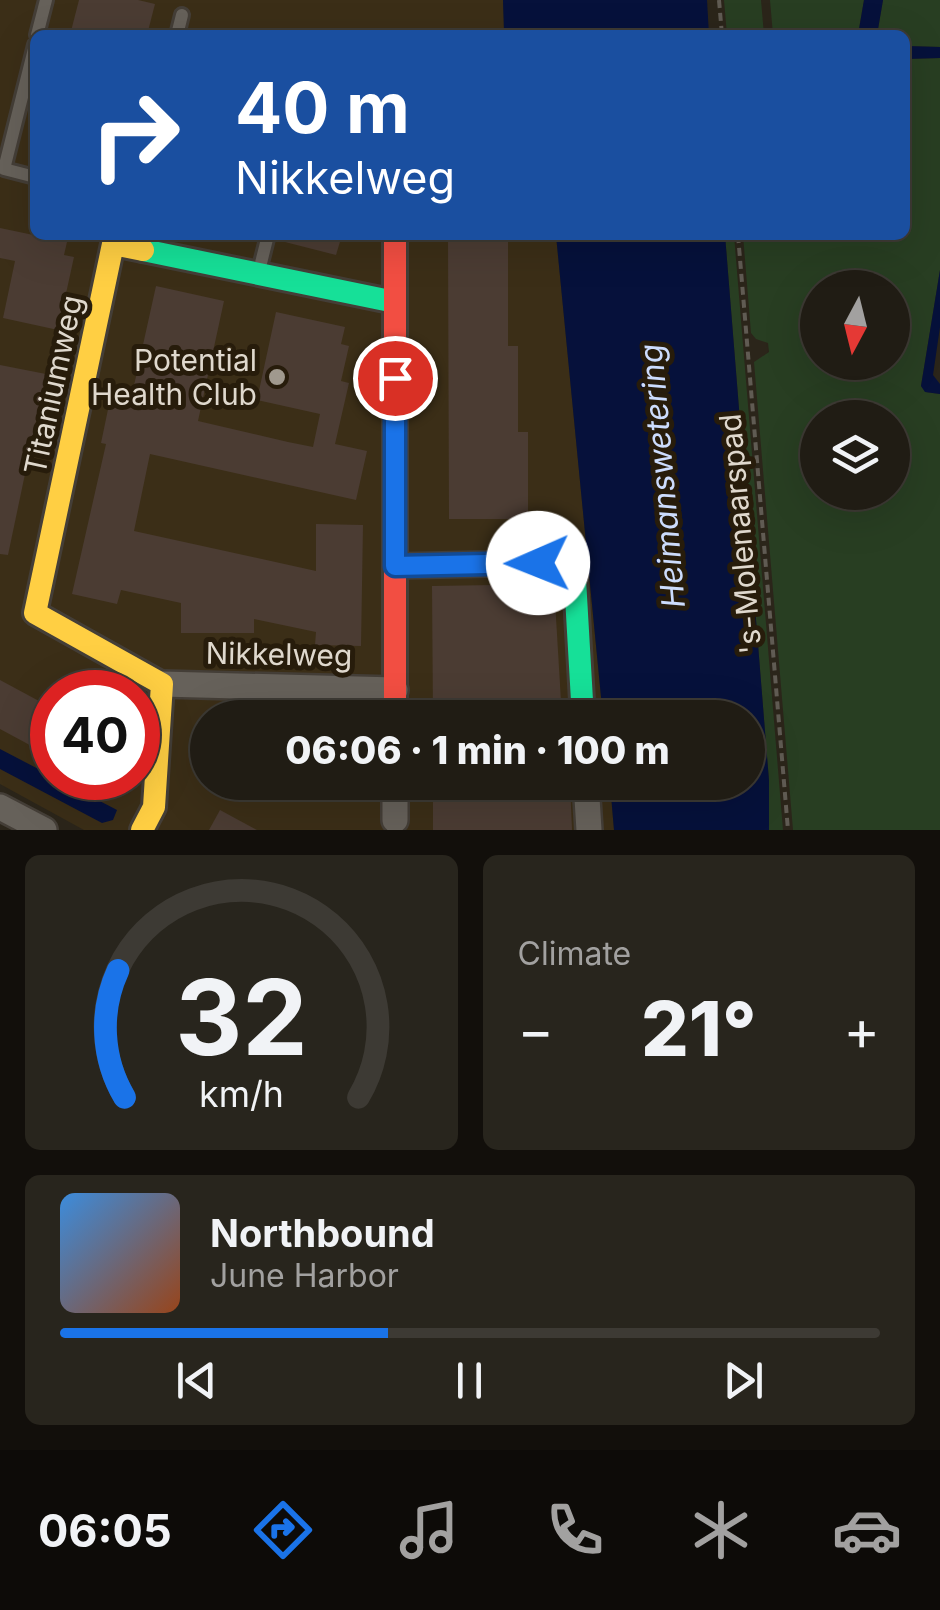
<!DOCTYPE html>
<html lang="en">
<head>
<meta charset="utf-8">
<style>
  body { margin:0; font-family:Inter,sans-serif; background:#28251d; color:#f1f3f6; height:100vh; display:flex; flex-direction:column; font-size:38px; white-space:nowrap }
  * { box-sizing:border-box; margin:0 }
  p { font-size:32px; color:#a2a1a0 }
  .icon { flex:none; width:55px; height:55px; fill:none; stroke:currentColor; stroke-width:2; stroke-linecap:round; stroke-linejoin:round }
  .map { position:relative; height:830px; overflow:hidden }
  .details { display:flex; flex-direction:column; gap:25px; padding:25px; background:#120f0b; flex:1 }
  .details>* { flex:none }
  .guide { position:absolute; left:30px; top:30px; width:880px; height:210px; border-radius:15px; box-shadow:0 10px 40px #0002,0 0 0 2px #3d3a34; background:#1a4fa0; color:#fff; overflow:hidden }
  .needle { width:65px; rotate:187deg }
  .buttons { position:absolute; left:800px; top:270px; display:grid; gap:20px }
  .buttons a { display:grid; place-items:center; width:110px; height:110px; border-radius:50%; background:#201c14; box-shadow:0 10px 40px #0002,0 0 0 2px #3d3a34; font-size:50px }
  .speed { position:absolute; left:30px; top:670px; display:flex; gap:20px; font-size:50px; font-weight:700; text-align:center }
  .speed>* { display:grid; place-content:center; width:130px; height:130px; border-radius:50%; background:#201c14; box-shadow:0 10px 40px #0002,0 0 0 2px #3d3a34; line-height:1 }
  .speed .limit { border:15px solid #d22; background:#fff; color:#111 }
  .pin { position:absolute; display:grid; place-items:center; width:85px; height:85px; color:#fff; margin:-42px; border:5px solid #fff; border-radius:50%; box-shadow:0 2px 10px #0007 }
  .me { position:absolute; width:110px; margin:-55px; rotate:269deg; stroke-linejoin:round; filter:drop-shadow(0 0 8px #0008) }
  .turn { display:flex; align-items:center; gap:35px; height:210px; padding:0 40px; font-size:45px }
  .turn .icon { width:130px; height:130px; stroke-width:2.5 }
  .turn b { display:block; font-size:70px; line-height:85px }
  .big { font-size:75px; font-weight:800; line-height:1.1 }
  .details .tile { flex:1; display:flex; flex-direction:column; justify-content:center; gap:15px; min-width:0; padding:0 35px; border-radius:15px; background:#28251d }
  .details .dial { align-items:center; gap:0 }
  .dial svg { height:260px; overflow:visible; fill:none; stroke:#3d3a34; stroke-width:7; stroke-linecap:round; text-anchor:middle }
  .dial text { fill:#f1f3f6; stroke:none }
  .song { display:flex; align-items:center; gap:30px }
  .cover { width:120px; height:120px; border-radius:15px; background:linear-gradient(135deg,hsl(210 70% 55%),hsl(20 70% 35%)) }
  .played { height:10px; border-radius:5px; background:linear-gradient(90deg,#1a73e8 40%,#3d3a34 40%) }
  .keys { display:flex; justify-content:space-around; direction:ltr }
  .heat { display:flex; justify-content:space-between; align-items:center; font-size:55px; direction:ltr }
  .details .tiles { flex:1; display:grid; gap:25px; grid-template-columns:1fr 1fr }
  .tile:last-child { grid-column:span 2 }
  .trip { position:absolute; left:190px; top:700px; width:575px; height:100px; border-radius:50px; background:#201c14; box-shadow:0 10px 40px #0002,0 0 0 2px #3d3a34; font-weight:800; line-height:100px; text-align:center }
  .menu { display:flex; height:160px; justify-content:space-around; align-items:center; background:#0d0b08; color:#a2a1a0 }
  .menu .icon { width:70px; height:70px }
  .menu .active { color:#1a73e8 }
  .menu b { font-size:45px; color:#f1f3f6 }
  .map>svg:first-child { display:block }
  .built { fill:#3b2e17; fill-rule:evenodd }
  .green { fill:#283e22; fill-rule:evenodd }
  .water { fill:#06113b }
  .building { fill:#4b3c33 }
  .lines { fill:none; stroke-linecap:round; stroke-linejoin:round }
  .lane-casing { stroke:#443e37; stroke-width:18 }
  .street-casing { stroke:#443e37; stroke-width:30 }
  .fast-casing { stroke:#443e37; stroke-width:28 }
  .slow-casing { stroke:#443e37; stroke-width:28 }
  .jam-casing { stroke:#443e37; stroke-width:28 }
  .path { stroke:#605b53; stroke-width:4; stroke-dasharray:8 5; stroke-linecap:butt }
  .lane { stroke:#66615a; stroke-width:12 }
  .street { stroke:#66615a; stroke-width:25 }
  .fast { stroke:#16e098; stroke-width:22 }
  .slow { stroke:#ffcf43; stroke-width:22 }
  .jam { stroke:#f24e42; stroke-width:22 }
  .route-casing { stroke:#114b97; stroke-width:25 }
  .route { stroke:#1a73e8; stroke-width:18 }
  .poi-dot { fill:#a0998e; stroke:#271c0b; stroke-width:4 }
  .labels { text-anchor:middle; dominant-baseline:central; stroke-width:10; stroke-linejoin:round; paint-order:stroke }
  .poi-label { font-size:30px; fill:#dfd8cd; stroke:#271c0b; text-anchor:end }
  .street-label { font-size:30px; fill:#dfd8cd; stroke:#271c0b }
  .water-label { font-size:32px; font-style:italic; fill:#ccdcfd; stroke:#271c0b }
</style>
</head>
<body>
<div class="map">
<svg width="940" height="830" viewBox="0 0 940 830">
  <rect width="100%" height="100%" fill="#2b251a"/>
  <!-- built -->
  <path class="built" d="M0,0H503L504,30L512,35H35V235H556L603,717L208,718V782L610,783L614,830H84L0,784ZM52,692H138V778H52Z"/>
  <!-- green -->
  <g class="green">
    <path d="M724,0H761L764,35H727Z"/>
    <path d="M770,0H864L858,35H773Z"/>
    <path d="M883,0H940V47L905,46V35H877Z"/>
    <path d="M940,58V270L921,386L926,392L940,394V830H793L754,362L769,352L768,343L756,339L751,333L743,235H905V59ZM818,288H892V362H818ZM818,418H892V492H818Z"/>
    <path d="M725,235H734L783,830H769V781Z"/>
  </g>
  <!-- water -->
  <g class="water">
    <path d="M503,0H707L709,35H512L504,30Z"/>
    <path d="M864,0H883L877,35H858Z"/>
    <path d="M905,46L940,47V58L905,59Z"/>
    <path d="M556,235H725L769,781V830H614L610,783L748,782V718L603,717Z"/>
    <path d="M940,270V327L933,375L940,384V394L925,392L921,386Z"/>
    <path d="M0,749L117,810L113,820L102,823L0,769Z"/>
  </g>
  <!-- building -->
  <g class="building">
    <path d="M79,0H138L155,4L147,35H70Z"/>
    <path d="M0,228L67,242L64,255L74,257L58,330L3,318L15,261L0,258Z"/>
    <path d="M282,235H342L336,255L281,241Z"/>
    <path d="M448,239H508V346H518V432H528V519H449Z"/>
    <path d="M156,286L224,301L198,421L288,442L313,447L320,414L257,400L276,312L345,327L341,344L349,346L341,381L349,383L335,444L367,451L356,500L150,454L134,531L316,571V524L363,525L361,646L315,645L316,632L254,619V633H181V603L121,590L117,604L72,594L106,444L101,443L111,395L131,399Z"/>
    <path d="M0,365L46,374L8,555L0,554Z"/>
    <path d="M554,584L562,718H433L432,586Z"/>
    <path d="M0,680L52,708V757L0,729Z"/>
    <path d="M433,782H570L572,830H433Z"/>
    <path d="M220,810L257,830H209Z"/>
  </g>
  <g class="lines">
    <defs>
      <g id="lane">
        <path d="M37,35L46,0"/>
        <path d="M177,35L182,15"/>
        <path d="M35,45L4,169L35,177"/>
        <path d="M259,271L268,235"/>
      </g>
      <g id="street">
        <path d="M162,684L395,690"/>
        <path d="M395,782V820"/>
        <path d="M586,782L589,830"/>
        <path d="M0,807L44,830"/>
      </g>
      <g id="fast">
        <path d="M143,250L395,302"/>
        <path d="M395,566L574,562L583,718"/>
      </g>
      <path id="slow" d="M142,830L154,807L162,684L35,613L113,244L143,250"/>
      <path id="jam" d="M395,235V718"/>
    </defs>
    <!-- lane casing -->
    <use href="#lane" class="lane-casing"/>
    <!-- street casing -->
    <use href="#street" class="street-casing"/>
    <!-- fast casing -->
    <use href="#fast" class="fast-casing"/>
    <!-- slow casing -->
    <use href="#slow" class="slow-casing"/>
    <!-- jam casing -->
    <use href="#jam" class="jam-casing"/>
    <!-- path -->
    <g class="path">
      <path d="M719,0L722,35"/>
      <path d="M738,235L788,830"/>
    </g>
    <!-- lane -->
    <use href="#lane" class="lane"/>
    <!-- street -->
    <use href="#street" class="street"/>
    <!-- fast -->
    <use href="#fast" class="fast"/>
    <!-- slow -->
    <use href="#slow" class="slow"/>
    <!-- jam -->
    <use href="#jam" class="jam"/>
  </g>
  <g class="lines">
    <defs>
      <path id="route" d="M395,378V566L538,563"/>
    </defs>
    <!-- route casing -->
    <use href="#route" class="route-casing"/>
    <!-- route -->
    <use href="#route" class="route"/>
  </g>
  <!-- markers -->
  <circle class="poi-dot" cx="277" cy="377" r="10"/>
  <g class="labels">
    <!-- poi labels -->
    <g class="poi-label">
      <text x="257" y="360">Potential<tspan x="257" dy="34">Health Club</tspan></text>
    </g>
    <!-- street labels -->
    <g class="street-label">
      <text transform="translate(53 385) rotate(-78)">Titaniumweg</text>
      <text transform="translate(740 534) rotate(-95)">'s-Molenaarspad</text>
      <text transform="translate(279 654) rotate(1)">Nikkelweg</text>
    </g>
    <!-- water labels -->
    <g class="water-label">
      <text transform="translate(662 476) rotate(-95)">Heimanswetering</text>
    </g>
  </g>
</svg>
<div class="buttons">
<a><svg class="needle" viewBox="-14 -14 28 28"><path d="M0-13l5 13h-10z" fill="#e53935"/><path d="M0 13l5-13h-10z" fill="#a2a1a0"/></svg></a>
<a><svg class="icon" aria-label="layers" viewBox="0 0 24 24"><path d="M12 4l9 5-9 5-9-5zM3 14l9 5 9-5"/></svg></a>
</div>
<div class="speed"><div class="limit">40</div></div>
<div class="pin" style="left:395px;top:378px;background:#d93025"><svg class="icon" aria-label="arrive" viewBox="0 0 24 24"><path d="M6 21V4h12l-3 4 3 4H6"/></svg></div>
<svg class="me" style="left:538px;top:563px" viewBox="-20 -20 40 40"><circle r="19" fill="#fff"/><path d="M0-13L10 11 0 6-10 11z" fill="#1a73e8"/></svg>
<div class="trip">06:06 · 1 min · 100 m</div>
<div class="guide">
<div class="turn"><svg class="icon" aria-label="right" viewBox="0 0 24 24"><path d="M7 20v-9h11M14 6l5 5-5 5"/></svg><div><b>40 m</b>Nikkelweg</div></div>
</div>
</div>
<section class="details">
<div class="tiles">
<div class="tile dial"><svg viewBox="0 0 100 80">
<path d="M14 69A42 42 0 1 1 86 69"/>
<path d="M14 69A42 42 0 0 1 12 30" stroke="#1a73e8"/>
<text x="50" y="56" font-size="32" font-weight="700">32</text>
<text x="50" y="72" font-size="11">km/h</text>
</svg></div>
<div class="tile"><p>Climate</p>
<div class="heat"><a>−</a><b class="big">21°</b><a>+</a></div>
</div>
<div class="tile">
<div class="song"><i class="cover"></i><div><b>Northbound</b><p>June Harbor</p></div></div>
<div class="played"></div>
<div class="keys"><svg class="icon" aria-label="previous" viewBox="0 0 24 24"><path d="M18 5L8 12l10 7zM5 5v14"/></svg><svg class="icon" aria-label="pause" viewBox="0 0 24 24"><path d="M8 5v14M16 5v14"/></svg><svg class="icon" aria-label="next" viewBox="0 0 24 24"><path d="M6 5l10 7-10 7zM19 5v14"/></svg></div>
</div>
</div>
</section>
<nav class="menu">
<b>06:05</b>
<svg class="icon active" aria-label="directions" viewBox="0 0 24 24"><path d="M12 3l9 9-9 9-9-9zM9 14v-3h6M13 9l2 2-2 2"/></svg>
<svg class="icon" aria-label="music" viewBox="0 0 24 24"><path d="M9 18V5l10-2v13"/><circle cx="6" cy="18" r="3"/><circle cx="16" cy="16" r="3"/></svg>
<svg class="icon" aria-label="phone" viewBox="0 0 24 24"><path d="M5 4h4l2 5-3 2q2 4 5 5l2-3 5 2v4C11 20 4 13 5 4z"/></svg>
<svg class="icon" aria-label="climate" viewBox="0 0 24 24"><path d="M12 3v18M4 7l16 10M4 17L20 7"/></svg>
<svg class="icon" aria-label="car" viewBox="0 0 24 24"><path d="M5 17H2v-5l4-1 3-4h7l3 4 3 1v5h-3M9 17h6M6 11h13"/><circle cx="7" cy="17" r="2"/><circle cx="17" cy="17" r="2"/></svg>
</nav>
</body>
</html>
